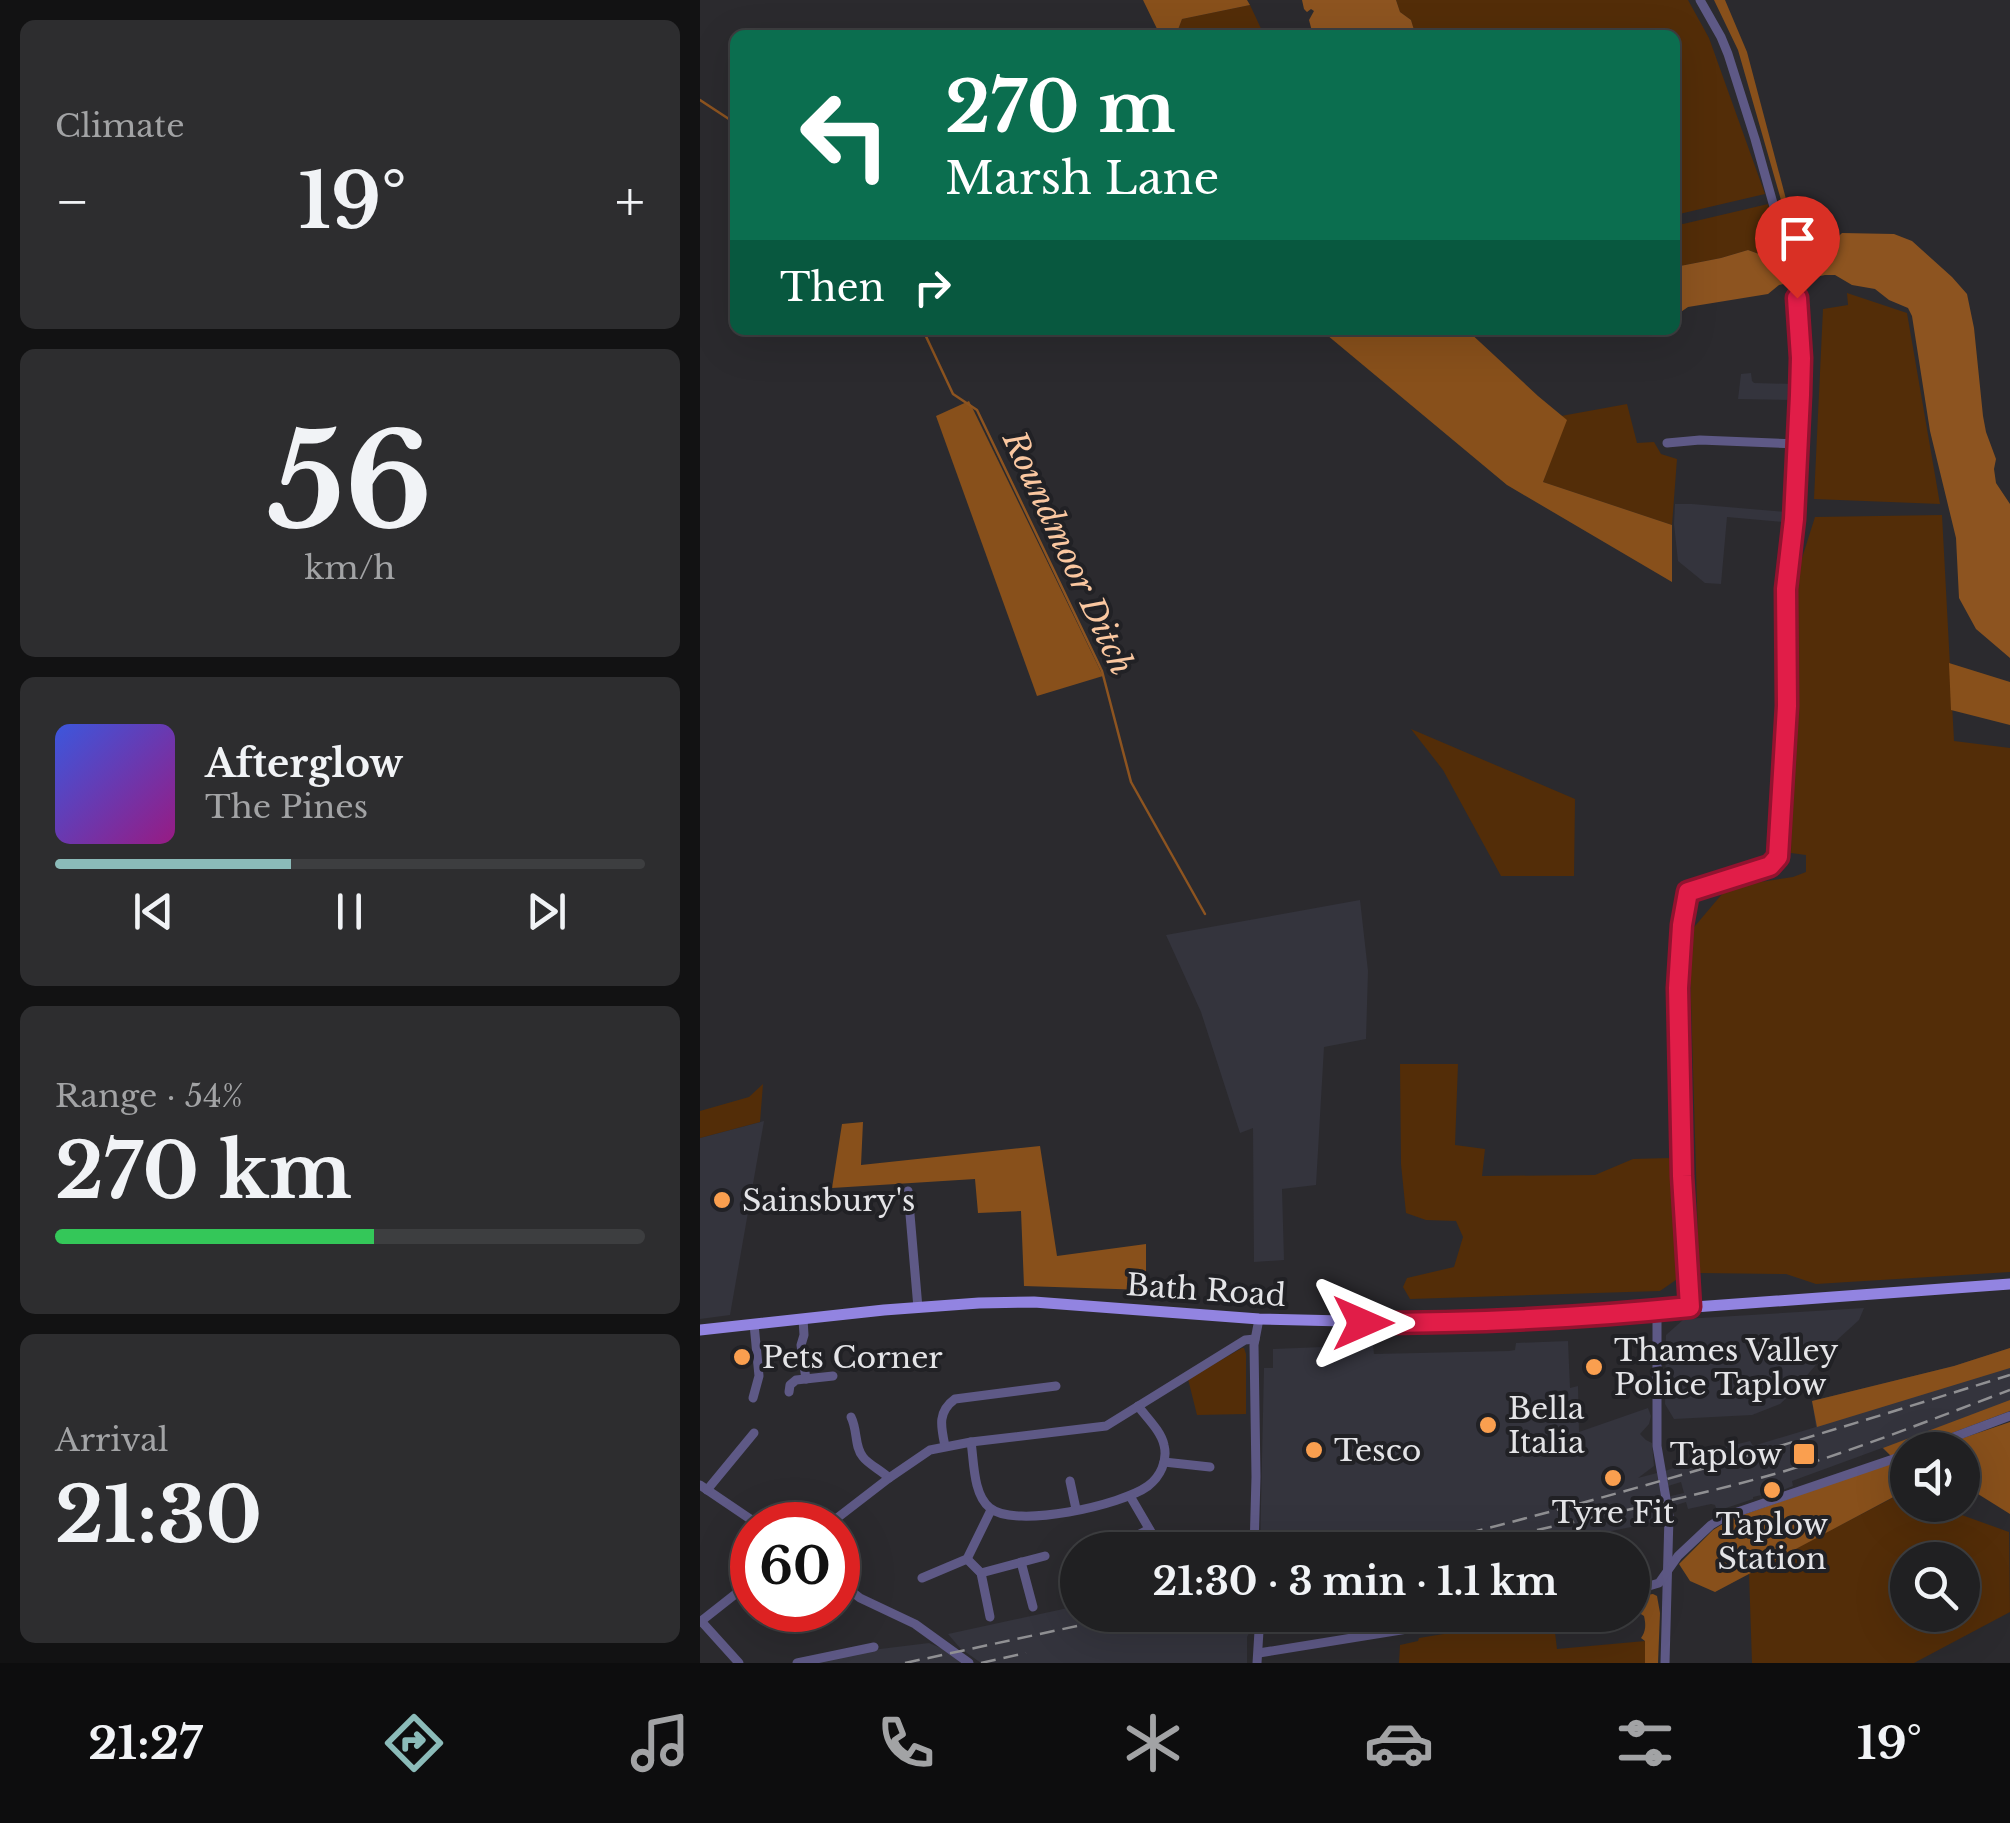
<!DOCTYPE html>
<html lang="en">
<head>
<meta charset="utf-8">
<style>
  body { margin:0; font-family:"Libre Baskerville",serif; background:#2d2d2f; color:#f1f3f6; height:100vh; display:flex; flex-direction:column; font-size:38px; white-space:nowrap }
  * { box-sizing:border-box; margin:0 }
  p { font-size:32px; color:#a2a3a5 }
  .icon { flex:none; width:55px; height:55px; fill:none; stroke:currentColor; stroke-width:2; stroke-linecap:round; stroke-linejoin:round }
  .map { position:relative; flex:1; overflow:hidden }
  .side { display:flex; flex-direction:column; gap:20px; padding:20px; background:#121213; width:700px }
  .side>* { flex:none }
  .top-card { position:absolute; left:30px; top:30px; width:950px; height:305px; border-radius:15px; box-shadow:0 10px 40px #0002,0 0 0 2px #3d3e40; background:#0b6e4f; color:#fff; overflow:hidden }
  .fabs { position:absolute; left:1190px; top:1432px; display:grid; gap:20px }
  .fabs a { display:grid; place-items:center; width:90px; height:90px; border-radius:50%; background:#202022; box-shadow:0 10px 40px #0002,0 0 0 2px #3d3e40; font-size:50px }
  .speed { position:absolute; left:30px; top:1502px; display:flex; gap:20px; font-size:50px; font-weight:700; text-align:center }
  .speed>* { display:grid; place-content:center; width:130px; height:130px; border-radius:50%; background:#202022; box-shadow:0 10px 40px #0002,0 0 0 2px #3d3e40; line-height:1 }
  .speed .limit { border:15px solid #d22; background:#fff; color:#111 }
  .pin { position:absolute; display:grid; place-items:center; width:85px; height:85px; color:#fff; margin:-102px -42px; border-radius:50% 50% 50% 0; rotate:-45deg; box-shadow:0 0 10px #0007 }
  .pin .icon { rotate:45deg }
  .me { position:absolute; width:110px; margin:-55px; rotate:90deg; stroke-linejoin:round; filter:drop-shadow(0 0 8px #0008) }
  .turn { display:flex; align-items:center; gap:35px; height:210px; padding:0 50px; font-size:45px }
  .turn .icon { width:130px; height:130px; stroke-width:2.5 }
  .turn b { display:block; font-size:70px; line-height:85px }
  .then { display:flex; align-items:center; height:95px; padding:0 50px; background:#0003; gap:20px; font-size:38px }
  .big { font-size:75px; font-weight:700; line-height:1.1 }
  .side .card { flex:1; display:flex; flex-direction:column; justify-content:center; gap:15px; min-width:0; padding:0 35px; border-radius:15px; background:#2d2d2f }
  .side .dial { align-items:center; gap:0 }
  .dial b { font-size:130px; line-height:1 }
  .song { display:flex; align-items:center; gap:30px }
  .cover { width:120px; height:120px; border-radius:15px; background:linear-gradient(135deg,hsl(230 70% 55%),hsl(310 70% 35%)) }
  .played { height:10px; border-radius:5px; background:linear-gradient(90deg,#8bbbb9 40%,#3d3e40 40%) }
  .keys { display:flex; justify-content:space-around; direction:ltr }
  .heat { display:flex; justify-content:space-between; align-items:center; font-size:55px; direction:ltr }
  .charge { height:15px; border-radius:8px; background:linear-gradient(90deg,#34c759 54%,#3d3e40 0) }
  .trip { position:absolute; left:360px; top:1532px; width:590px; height:100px; border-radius:50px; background:#202022; box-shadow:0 10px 40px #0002,0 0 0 2px #3d3e40; font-weight:700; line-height:100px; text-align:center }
  .dock { display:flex; height:160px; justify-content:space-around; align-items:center; background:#0d0d0e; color:#a2a3a5 }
  .dock .icon { width:70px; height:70px }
  .dock .current { color:#8bbbb9 }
  .dock b { font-size:45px; color:#f1f3f6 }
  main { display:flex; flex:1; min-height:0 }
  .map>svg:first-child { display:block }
  .built { fill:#34343d }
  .green { fill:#532d08; fill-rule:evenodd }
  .forest { fill:#88501b }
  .water { fill:#8d5420 }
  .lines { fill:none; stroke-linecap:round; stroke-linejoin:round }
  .stream { stroke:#8d5420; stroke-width:2.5 }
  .minor { stroke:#5e5986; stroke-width:9 }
  .major { stroke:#9284e1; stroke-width:11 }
  .rail { stroke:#909093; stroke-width:2.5; stroke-dasharray:15 8; stroke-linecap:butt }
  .route-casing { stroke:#92132f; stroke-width:25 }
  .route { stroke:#e11d48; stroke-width:18 }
  .poi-dot { fill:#fa9f4f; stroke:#212125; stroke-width:4 }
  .labels { text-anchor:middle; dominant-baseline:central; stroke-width:8; stroke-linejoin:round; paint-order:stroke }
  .poi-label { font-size:30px; fill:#e4e4e7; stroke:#212125; text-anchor:start }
  .street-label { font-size:30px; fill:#e4e4e7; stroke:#212125 }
  .water-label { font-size:32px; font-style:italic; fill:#fac7a0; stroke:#212125 }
</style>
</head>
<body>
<main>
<section class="side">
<div class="card"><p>Climate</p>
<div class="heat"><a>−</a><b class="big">19°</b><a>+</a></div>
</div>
<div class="card dial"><b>56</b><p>km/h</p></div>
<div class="card">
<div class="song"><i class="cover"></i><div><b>Afterglow</b><p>The Pines</p></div></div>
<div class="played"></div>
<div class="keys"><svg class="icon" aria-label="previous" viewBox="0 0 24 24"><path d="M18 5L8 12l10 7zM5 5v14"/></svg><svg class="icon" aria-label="pause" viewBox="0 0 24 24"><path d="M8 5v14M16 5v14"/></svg><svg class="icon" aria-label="next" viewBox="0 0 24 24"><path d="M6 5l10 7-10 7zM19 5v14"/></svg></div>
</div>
<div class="card"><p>Range · 54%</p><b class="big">270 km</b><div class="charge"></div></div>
<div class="card"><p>Arrival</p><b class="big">21:30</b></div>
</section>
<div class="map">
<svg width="1310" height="1663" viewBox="0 0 1310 1663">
  <rect width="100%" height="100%" fill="#2b2a2e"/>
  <!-- built -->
  <g class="built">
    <path d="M1051,373L1052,381L1054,383L1093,384V400L1038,399L1041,374Z"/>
    <path d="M975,504H992L1086,512L1084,522L1027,517L1021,584L1005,583L978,561L974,524Z"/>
    <path d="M660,900L668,971L666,1039L624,1047L616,1185L582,1189L584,1260L554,1262L553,1128L540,1133L501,1012L466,935Z"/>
    <path d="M64,1121L30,1315L0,1319V1138Z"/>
    <path d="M1164,1308L1159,1320L1137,1340L1092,1393L1080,1404L1052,1415L974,1419L965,1404L966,1335L984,1319Z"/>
    <path d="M868,1341L870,1388L878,1386L879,1432L948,1408L951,1416L949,1424L940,1434L946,1440L952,1443L954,1466L938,1478L957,1473L963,1508L960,1521L897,1534L895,1530L815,1550H560L564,1368H573V1349L673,1345L674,1354L809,1351L815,1350L816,1343Z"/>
    <path d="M1310,1348V1411L1191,1456L1182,1448L1092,1481L1093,1486L1083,1490L1053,1497V1499L1017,1511L1015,1505L1011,1504L988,1509L986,1502L973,1506L971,1496L984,1493L981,1482L968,1486L965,1471L999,1459L998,1454L1050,1441L1053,1446L1116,1427L1112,1401L1254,1366Z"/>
    <path d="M377,1606L378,1615H556L557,1618L547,1637V1663H281L260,1648L248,1634Z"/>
    <path d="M229,1643L248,1651L261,1663H108L180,1649Z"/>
  </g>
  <!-- green -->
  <g class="green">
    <path d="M696,0H988L1009,38L1065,194L975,215V35H719L714,31L711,20L700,12Z"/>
    <path d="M550,5L564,35H476L482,19Z"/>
    <path d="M1068,204L1081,256L1070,258L1048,250L1021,258L975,267V222L983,224Z"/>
    <path d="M1147,293L1207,313L1240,504L1114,499L1123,309L1148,305Z"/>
    <path d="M927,404L937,443L954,442L961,454L977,459L972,525L843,482L866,420L861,416Z"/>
    <path d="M1242,515L1254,741L1310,748V1272L1116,1284L1086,1274L999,1273L989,933L1028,887L1093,877L1106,872V855L1091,853L1095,580L1115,517Z"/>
    <path d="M711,729L875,799L874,876H801L743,770Z"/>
    <path d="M700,1064H758L755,1145L785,1149L782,1176L895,1175L933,1159L970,1158L983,1275L960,1291L710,1299L703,1287L707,1278L754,1267L763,1237L756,1221L726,1220L706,1213L701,1164Z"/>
    <path d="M63,1084L60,1122L0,1138V1111L49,1097Z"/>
    <path d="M542,1348H544L546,1354V1414L497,1415L488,1379Z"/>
    <path d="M1202,1493L1207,1495L1208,1505H1234L1309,1532L1310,1612L1214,1663H1052L1049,1573ZM1208,1560H1262V1615H1208Z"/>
    <path d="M853,1616L857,1649L945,1641V1663H699L700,1645L718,1641L719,1638Z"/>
  </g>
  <!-- forest -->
  <g class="forest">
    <path d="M443,0H547L550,5L482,19L476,35H460Z"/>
    <path d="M1014,0H1025L1047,52L1086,199L1081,200L1038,50Z"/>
    <path d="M621,330H767L838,396L867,420L843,482L972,525V582L807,485Z"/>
    <path d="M269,401L403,676L337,696L236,416Z"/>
    <path d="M1249,663L1310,682V725L1251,710Z"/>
    <path d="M163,1122L161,1165L340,1146L357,1256L446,1244V1290L324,1286L321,1211L278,1213L275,1179L132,1188L142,1124Z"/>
    <path d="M1310,1348V1368L1117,1427L1112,1401L1254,1366Z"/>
    <path d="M1310,1400V1411L1191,1456L1183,1448Z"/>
    <path d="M1310,1422V1514L1270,1489L1263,1490L1262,1450H1228Z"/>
    <path d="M1207,1457V1493H1201L1015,1592L990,1581L979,1564L1013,1530L1031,1519Z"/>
    <path d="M953,1594L957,1596L960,1613L958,1663H945V1641L941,1638C946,1631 946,1625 944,1616L933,1609V1597Z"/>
  </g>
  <!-- water -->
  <g class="water">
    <path d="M602,0H696L700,12L711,20L714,30L719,35H613L609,20L614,11L611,9L607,12L604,9Z"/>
    <path d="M1142,233L1194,234L1212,241L1252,277L1267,294L1274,328L1283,416L1286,432L1296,459L1294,469L1296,483L1310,504V658L1276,629L1259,598L1256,538L1230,431L1212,316L1208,308L1189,300L1175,289L1152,285L1135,275H1125L1079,285L1068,294L988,307L975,316V267L1021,258L1048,250L1070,258L1124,250Z"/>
  </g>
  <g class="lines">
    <!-- stream -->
    <g class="stream">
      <path d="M0,100L35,123"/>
      <path d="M223,330L253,394L277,410L402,671L431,782L505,914"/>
    </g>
    <!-- minor -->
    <g class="minor">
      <path d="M967,443L1000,440L1098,444"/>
      <path d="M208,1191L218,1308"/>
      <path d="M990,1307L982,1176L978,988L981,925L988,892L1070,866L1078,857L1087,706L1085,589L1094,519L1101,358L1097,298L1083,239L1055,139L1028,54L1021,37L1000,0"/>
      <path d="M957,1310V1446L969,1516L965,1663"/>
      <path d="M103,1319L104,1335L101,1345L106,1379"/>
      <path d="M89,1392L90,1385L96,1380L133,1376"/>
      <path d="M53,1398L59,1376L54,1324"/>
      <path d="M151,1417C158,1431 154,1446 163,1457C168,1464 182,1471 189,1478"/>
      <path d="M271,1442C274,1461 273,1495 290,1508C315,1529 422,1505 448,1486C460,1477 468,1461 464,1445C461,1431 447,1418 438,1406"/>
      <path d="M245,1446C241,1427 237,1412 255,1399L356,1386"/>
      <path d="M1219,1450L1310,1416"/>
      <path d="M464,1462L510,1467"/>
      <path d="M370,1481L376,1509"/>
      <path d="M0,1485L59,1525"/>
      <path d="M7,1490L54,1433"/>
      <path d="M430,1496L454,1537L469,1545L505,1544"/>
      <path d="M128,1525L189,1478L230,1450L271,1442L406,1426L545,1340L555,1339"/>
      <path d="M384,1550C407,1546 429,1541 449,1529"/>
      <path d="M554,1550L556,1477L554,1345L559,1319"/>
      <path d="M267,1559L281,1573L290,1617"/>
      <path d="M321,1562L333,1607"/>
      <path d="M281,1573L345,1556"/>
      <path d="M222,1578L267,1559L291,1510"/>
      <path d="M138,1581L160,1598L215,1624L269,1663"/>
      <path d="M932,1591L959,1583L978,1556L1011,1525L1026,1516L1208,1454"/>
      <path d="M1,1621L39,1663"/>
      <path d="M0,1622L52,1581"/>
      <path d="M559,1653L794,1615"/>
      <path d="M97,1663L174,1647"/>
      <path d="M557,1663L560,1615"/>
    </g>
    <!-- major -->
    <path class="major" d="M0,1330L184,1310L279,1303L334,1302L559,1319L727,1323L844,1318L1310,1284"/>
    <!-- rail -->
    <g class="rail">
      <path d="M837,1530C920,1511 1003,1495 1085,1471C1161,1448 1235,1418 1310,1390"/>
      <path d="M701,1550C907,1500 1109,1438 1310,1375"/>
      <path d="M767,1550L851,1531"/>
      <path d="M412,1629L471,1615"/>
      <path d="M205,1663L428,1615"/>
      <path d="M281,1663L326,1653"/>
    </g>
  </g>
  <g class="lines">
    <defs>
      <path id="route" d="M663,1323C772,1323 882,1318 990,1307L982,1176L978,988L982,925L988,892L1070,866L1078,857L1087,706L1086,589L1094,519L1100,395L1101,358L1097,298"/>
    </defs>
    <!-- route casing -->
    <use href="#route" class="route-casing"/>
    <!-- route -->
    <use href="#route" class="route"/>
  </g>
  <!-- markers -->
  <g class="poi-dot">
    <circle cx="22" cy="1200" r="10"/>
    <circle cx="42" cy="1357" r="10"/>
    <circle cx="894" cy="1367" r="10"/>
    <circle cx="788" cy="1425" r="10"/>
    <circle cx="614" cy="1450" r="10"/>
    <rect x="1092" y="1442" width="24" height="24" rx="5"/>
    <circle cx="913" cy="1478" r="10"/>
    <circle cx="1072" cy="1490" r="10"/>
  </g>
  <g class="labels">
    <!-- poi labels -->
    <g class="poi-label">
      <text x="42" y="1200">Sainsbury's</text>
      <text x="914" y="1350">Thames Valley<tspan x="914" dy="34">Police Taplow</tspan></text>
      <text x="62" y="1357">Pets Corner</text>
      <text x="808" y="1408">Bella<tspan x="808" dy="34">Italia</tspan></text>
      <text x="634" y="1450">Tesco</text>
      <text x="1082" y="1454" text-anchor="end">Taplow</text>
      <text x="913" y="1512" text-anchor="middle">Tyre Fit</text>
      <text x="1072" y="1524" text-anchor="middle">Taplow<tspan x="1072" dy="34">Station</tspan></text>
    </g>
    <!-- street labels -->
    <g class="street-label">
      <text transform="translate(506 1290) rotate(4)">Bath Road</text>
    </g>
    <!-- water labels -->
    <g class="water-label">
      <text transform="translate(368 553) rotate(65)">Roundmoor Ditch</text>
    </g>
  </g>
</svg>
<div class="fabs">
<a><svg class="icon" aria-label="sound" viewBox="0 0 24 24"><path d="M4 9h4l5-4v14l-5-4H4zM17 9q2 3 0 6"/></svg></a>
<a><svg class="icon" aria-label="search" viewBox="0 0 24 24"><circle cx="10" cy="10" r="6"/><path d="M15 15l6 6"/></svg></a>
</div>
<div class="speed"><div class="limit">60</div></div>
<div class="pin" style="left:1097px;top:298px;background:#d93025"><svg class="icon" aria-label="arrive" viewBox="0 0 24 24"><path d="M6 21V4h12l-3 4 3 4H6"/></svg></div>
<svg class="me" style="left:663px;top:1323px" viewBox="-20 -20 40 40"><path d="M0-17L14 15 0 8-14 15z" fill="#e11d48" stroke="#fff" stroke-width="4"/></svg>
<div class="trip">21:30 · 3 min · 1.1 km</div>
<div class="top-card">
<div class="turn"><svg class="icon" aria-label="left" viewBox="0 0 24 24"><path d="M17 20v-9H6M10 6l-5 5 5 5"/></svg><div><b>270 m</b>Marsh Lane</div></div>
<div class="then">Then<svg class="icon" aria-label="right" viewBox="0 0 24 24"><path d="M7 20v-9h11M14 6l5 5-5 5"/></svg></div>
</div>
</div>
</main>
<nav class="dock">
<b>21:27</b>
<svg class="icon current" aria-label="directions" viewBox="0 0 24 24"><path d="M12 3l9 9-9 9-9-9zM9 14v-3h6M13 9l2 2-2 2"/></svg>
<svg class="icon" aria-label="music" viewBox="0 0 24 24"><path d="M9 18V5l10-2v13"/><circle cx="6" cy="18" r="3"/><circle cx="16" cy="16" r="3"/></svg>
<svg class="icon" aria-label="phone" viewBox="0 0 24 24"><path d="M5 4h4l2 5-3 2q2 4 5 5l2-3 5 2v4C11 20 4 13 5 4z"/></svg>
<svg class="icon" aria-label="climate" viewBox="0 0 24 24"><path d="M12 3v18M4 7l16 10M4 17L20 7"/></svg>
<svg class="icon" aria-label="car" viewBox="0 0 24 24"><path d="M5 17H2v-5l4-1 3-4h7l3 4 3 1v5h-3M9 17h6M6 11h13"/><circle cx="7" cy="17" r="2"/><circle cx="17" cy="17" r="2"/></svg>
<svg class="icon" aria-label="filters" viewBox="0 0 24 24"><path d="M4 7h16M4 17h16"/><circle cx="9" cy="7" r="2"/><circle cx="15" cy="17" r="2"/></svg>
<b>19°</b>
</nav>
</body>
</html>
